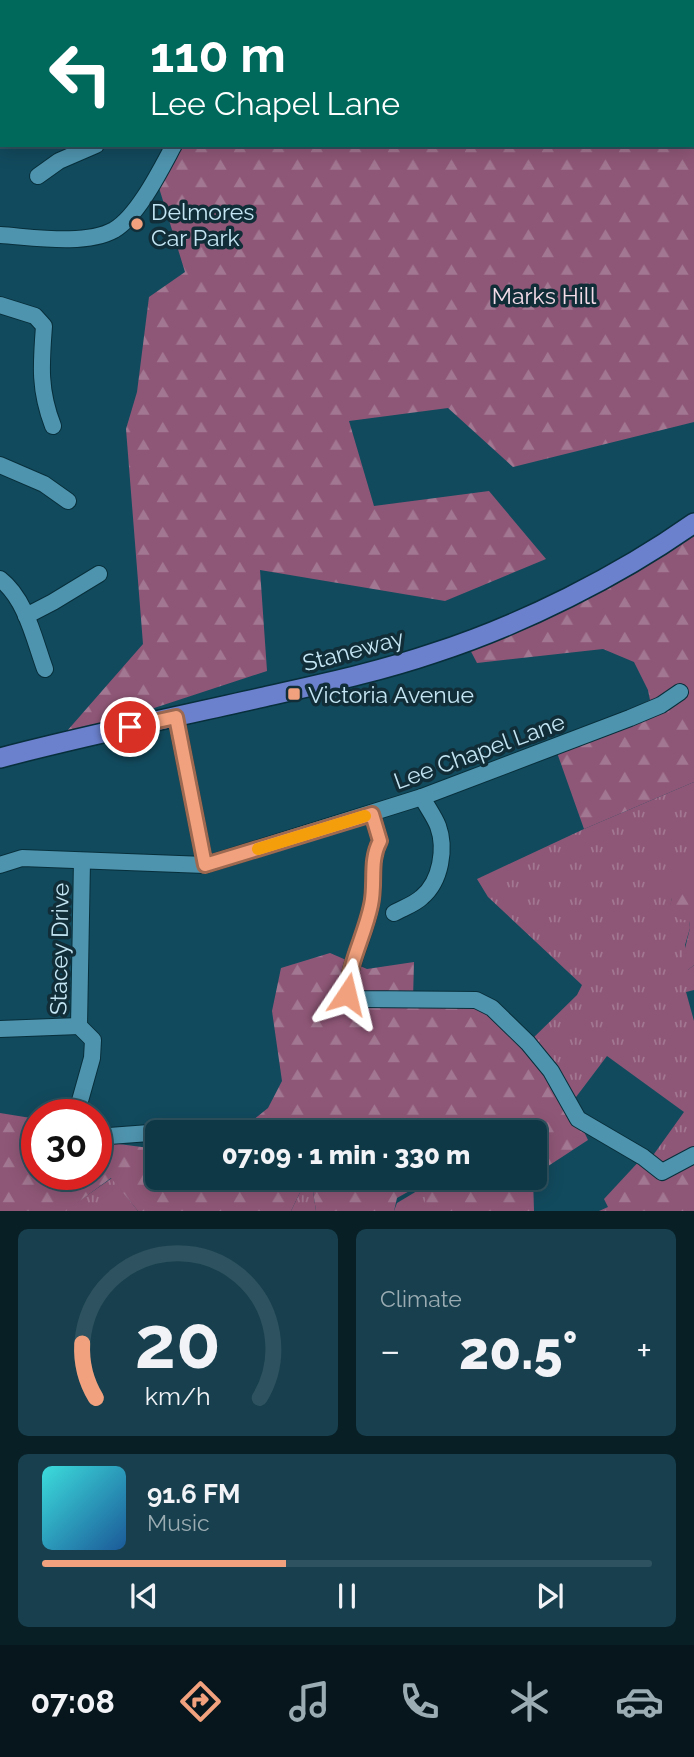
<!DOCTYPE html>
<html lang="en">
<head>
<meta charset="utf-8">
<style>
  body { margin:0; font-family:Raleway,sans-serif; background:#173f4d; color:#f1f3f6; height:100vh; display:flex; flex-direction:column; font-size:26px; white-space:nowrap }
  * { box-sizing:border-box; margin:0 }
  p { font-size:23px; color:#9bacb3 }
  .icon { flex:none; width:38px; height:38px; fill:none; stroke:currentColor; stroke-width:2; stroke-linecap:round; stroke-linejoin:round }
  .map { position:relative; height:1211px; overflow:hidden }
  .drawer { display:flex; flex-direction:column; gap:18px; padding:18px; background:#081f26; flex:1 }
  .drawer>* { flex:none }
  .guide { position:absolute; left:0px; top:0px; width:695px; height:147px; box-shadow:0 4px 18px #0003,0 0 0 2px #2e525f; background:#00695c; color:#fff; overflow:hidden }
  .speed { position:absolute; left:21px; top:1099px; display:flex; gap:14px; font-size:35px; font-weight:700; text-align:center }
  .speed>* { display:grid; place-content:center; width:91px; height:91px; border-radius:50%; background:#0e3846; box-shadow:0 4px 18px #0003,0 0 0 2px #2e525f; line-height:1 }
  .speed .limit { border:10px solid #d22; background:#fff; color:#111 }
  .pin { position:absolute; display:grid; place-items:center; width:60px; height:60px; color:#fff; margin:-30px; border:4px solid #fff; border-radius:50%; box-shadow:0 2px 7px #0007 }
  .me { position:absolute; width:77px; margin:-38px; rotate:10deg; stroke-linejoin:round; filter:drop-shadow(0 0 5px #0008) }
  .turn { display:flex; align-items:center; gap:24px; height:147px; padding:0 35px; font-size:32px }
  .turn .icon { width:91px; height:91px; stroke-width:2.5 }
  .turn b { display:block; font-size:49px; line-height:60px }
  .big { font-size:52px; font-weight:800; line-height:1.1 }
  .drawer .widget { flex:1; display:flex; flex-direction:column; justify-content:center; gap:10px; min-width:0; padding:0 24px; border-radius:10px; background:#173f4d }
  .drawer .dial { align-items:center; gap:0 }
  .dial svg { height:182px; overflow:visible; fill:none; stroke:#2e525f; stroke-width:7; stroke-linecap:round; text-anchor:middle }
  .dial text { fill:#f1f3f6; stroke:none }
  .song { display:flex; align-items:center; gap:21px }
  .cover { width:84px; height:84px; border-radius:10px; background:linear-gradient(135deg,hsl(180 70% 55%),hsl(210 70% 35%)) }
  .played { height:7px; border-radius:4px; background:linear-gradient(90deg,#f1a17d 40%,#2e525f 40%) }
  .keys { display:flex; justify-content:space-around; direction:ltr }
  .heat { display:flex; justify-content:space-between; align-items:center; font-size:38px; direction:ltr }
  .drawer .tiles { flex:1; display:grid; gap:18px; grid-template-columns:1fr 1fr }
  .widget:last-child { grid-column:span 2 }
  .trip { position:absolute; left:145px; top:1120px; width:402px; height:70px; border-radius:10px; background:#0e3846; box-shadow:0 4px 18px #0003,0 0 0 2px #2e525f; font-weight:800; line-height:70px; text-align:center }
  .dock { display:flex; height:112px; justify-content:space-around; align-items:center; background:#06161c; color:#9bacb3 }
  .dock .icon { width:49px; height:49px }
  .dock .active { color:#f1a17d }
  .dock b { font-size:32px; color:#f1f3f6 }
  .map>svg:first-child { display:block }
  .grass { fill:url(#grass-tufts) }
  .forest { fill:url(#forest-firs) }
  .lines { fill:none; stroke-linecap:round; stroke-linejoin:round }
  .minor-casing { stroke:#072f3b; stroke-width:18 }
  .major-casing { stroke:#072f3b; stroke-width:22 }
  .minor { stroke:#4f94ae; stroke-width:16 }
  .major { stroke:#6b81cd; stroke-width:19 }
  .route-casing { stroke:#9d6951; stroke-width:18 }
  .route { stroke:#f1a17d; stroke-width:12 }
  .slow { stroke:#f59e0b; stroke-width:12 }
  .poi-dot { fill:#f1a17d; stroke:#112e38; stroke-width:2.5 }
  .labels { text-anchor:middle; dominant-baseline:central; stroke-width:7; stroke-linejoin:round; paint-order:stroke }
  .poi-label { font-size:23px; fill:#c4e5f3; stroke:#112e38; text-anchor:start }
  .park-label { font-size:23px; fill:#f4dde9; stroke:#112e38 }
  .street-label { font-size:23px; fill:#c4e5f3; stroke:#112e38 }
</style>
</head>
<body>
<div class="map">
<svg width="694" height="1211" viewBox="0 0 694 1211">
  <defs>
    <pattern id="grass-tufts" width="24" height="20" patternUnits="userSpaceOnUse" patternTransform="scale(1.75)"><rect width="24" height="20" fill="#8f5777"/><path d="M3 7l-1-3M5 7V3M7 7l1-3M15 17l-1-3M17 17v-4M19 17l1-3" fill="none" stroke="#a27791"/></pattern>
    <pattern id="forest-firs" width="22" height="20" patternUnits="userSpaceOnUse" patternTransform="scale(1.75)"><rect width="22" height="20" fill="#8f5777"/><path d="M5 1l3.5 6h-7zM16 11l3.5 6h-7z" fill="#a27791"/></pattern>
  </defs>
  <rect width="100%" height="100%" fill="#124a5d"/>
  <!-- grass -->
  <g class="grass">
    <path d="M694,782V880L672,898L669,912L689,920L690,928L685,945L688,970L694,965V990L686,992L694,1021V1155L662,1172L649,1161L684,1112L607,1056L570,1105L528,1043L577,995L582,985L488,897L477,879L584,829Z"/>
    <path d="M112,1178L138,1211H66V1210Z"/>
    <path d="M307,1178H311L316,1211H291Z"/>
    <path d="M432,1182L425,1211H394L397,1203Z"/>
  </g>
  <!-- forest -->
  <g class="forest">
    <path d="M270,0H694V422L513,467L448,408L349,421L374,506L489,491L546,559L445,601L260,570L267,671L60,739L143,644L126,429L137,392L149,297L185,272L156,178L177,145H693V2H269Z"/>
    <path d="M694,523V782L584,829L555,747L650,700L648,690L634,662L603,649L477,663L466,642Z"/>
    <path d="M683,876L694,880V965L688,970L682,961L690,928L689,921L679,919L668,912L672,898L669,879Z"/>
    <path d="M330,953L367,969L414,962L413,999L476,1000L510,1024L578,1119L588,1140L536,1174V1132H238L268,1108L282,1081L272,1011L281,968Z"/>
    <path d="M0,1113L37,1119V1174H96V1141L157,1149L158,1178H307L291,1211H138L111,1178L66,1211H0Z"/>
    <path d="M694,1155V1211H599L608,1207L604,1199L643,1157L662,1172Z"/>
    <path d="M311,1178H533L534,1211H423L429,1180L397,1198L394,1211H316Z"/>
  </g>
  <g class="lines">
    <defs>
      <g id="minor">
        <path d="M36,2L39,0"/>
        <path d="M164,2L166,0"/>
        <path d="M242,2L243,0"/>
        <path d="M0,26L2,24"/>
        <path d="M0,127L2,126"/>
        <path d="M38,176L59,161L96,145"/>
        <path d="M0,235C32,237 85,246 114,230C138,216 161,169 174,145"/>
        <path d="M0,305L35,316L44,326C41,365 39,390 53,426"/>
        <path d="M0,465L44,484L68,501"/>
        <path d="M0,579C26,599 34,639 45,669"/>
        <path d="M26,616L53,602L99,574"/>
        <path d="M176,717L205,865"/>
        <path d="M372,814L380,841C369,861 376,883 371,905C365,936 349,962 347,994L360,999L476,1000L492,1008L528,1043L551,1071L578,1119L643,1157L662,1172L694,1155"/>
        <path d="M0,865L22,858L205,865L422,797L630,718L661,705L680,692"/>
        <path d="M394,913C403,908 415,904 422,897C441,881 446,848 438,826C434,816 427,807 422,797"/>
        <path d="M0,1029L79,1026"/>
        <path d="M76,1115L92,1058L93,1040L79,1026L82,861"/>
        <path d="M96,1137L176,1131"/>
      </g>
      <path id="major" d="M0,758C87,735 176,717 264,697C321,684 378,672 434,653C521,625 619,576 694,523"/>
    </defs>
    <!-- minor casing -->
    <use href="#minor" class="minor-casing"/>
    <!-- major casing -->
    <use href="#major" class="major-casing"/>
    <!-- minor -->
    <use href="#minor" class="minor"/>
    <!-- major -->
    <use href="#major" class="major"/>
  </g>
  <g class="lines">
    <defs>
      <path id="route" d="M130,727L176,717L205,865L372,814L380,841C369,861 376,883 371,905C365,935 349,962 347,994"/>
    </defs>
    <!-- route casing -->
    <use href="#route" class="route-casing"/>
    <!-- route -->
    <use href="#route" class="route"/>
    <!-- slow -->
    <path class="slow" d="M258,849L365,816"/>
  </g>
  <!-- markers -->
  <g class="poi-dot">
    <circle cx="137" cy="224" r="7"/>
    <rect x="287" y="687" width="14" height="14" rx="3.5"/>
  </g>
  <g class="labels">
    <!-- poi labels -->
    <g class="poi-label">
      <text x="151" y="211">Delmores<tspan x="151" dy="26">Car Park</tspan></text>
      <text x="308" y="694">Victoria Avenue</text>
    </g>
    <!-- park labels -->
    <g class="park-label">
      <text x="544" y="295">Marks Hill</text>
    </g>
    <!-- street labels -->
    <g class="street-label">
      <text transform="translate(353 650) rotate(-15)">Staneway</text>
      <text transform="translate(479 751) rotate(-20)">Lee Chapel Lane</text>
      <text transform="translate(59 949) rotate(-89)">Stacey Drive</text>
    </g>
  </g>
</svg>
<div class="speed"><div class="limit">30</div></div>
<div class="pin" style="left:130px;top:727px;background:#d93025"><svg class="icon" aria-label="arrive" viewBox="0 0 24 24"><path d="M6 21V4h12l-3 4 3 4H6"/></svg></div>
<svg class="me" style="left:347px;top:994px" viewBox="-20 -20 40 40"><path d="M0-17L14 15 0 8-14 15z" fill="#f1a17d" stroke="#fff" stroke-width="4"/></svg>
<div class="trip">07:09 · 1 min · 330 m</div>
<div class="guide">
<div class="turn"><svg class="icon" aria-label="left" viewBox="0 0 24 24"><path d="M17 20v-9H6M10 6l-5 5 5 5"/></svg><div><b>110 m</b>Lee Chapel Lane</div></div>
</div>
</div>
<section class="drawer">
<div class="tiles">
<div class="widget dial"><svg viewBox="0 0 100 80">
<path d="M14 69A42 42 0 1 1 86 69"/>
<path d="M14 69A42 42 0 0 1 8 45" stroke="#f1a17d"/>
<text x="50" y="56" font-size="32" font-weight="700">20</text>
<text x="50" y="72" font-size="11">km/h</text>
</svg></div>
<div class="widget"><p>Climate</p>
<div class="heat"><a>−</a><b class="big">20.5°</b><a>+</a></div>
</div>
<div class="widget">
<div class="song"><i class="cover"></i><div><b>91.6 FM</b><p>Music</p></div></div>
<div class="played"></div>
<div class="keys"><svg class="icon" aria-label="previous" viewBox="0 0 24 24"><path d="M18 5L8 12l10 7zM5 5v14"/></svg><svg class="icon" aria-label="pause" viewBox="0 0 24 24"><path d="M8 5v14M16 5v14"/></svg><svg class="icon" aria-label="next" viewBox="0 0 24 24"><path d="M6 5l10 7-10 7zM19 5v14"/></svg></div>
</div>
</div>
</section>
<nav class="dock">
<b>07:08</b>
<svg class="icon active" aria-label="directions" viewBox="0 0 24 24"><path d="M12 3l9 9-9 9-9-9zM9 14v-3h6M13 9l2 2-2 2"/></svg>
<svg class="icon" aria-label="music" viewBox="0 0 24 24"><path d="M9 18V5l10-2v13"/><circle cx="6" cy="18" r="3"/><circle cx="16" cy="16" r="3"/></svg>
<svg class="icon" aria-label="phone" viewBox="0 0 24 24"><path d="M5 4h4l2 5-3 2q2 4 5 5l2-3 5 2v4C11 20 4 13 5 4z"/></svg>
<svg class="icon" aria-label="climate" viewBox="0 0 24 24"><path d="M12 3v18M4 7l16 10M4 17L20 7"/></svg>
<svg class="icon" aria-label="car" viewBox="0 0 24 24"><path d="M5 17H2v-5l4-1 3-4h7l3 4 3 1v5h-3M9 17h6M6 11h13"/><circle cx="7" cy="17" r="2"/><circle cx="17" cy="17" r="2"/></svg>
</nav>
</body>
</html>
